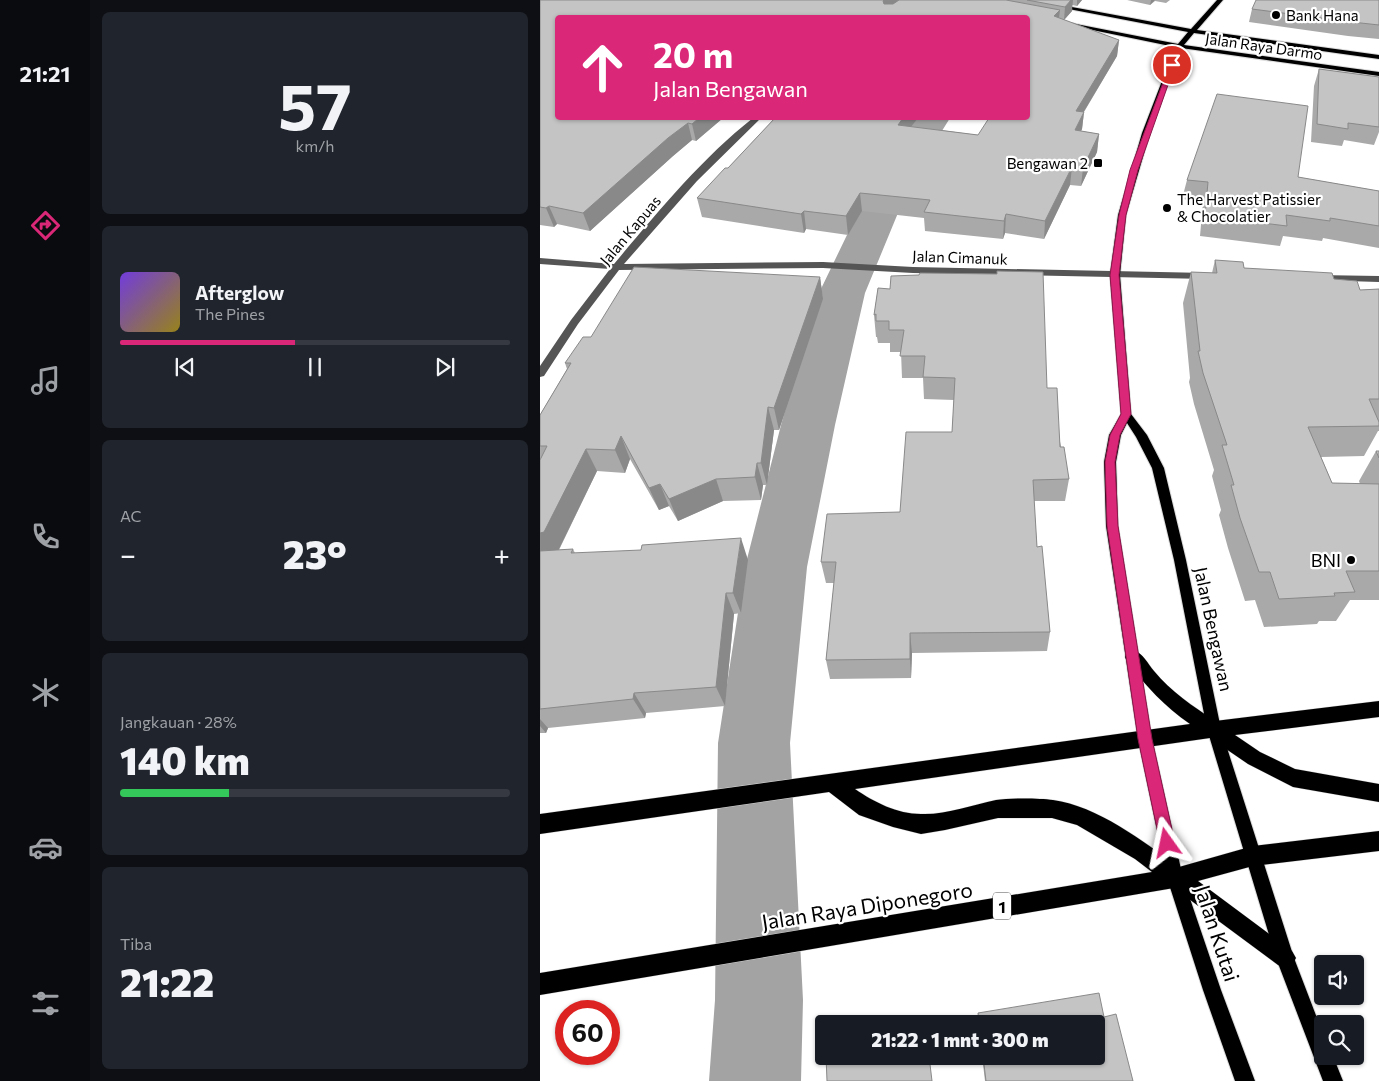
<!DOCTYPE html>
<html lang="id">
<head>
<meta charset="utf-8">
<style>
  body { margin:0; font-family:Commissioner,sans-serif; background:#20242c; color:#f1f3f6; height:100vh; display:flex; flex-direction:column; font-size:19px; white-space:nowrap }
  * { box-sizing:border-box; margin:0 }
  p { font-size:16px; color:#9ea1a6 }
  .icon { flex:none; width:28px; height:28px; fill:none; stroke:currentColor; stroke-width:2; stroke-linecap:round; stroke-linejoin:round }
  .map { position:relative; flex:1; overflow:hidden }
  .side { display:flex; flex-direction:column; gap:12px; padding:12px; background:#0d0f14; width:450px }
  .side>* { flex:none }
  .banner { position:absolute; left:15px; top:15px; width:475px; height:105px; border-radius:5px; box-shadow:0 1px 4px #0004; background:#db2777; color:#fff; overflow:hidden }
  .tools { position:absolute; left:774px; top:955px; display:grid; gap:10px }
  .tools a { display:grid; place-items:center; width:50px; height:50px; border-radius:5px; background:#171b24; box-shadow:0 1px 4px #0004; font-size:25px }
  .speed { position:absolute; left:15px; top:1000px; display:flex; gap:10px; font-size:25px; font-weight:700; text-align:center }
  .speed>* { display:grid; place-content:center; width:65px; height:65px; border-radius:50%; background:#171b24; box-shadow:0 1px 4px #0004; line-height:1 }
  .speed .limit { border:8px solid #d22; background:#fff; color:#111 }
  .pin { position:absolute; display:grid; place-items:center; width:42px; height:42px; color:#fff; margin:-21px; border:2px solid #fff; border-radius:50%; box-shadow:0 1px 5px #0007 }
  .me { position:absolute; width:55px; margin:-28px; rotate:348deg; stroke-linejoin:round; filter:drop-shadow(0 0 4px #0008) }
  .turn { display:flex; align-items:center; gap:18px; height:105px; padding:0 15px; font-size:22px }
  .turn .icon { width:65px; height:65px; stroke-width:2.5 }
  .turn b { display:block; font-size:35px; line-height:42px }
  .big { font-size:38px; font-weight:800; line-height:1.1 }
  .side .card { flex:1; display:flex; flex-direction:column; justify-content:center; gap:8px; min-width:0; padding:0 18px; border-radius:8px; background:#20242c }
  .side .dial { align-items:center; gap:0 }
  .dial b { font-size:65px; line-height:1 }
  .song { display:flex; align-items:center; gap:15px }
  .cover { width:60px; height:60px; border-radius:8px; background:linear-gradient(135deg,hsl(260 70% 55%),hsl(50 70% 35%)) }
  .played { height:5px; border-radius:2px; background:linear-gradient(90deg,#db2777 45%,#363941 45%) }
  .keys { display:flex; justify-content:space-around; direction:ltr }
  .heat { display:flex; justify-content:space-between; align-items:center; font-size:28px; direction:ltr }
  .charge { height:8px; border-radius:4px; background:linear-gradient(90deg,#34c759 28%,#363941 0) }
  .trip { position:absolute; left:275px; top:1015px; width:290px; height:50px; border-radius:5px; background:#171b24; box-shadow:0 1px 4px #0004; font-weight:800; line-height:50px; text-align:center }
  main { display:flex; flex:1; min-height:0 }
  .dock { display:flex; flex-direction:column; width:90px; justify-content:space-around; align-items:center; background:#090b0e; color:#9ea1a6 }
  .dock .icon { width:35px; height:35px }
  .dock .active { color:#db2777 }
  .dock b { font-size:22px; color:#f1f3f6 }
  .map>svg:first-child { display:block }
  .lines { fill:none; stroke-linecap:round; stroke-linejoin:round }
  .river { fill:#a3a3a3; fill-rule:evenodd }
  .major-casing { stroke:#dbdbdb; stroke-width:2 }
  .highway-casing { stroke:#dbdbdb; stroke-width:1 }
  .minor { fill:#555; fill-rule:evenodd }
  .major { fill:#000; fill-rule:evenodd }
  .highway { fill:#000; fill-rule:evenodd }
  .wall { fill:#a9a9a9 }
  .shaded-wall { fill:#898989 }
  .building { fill:#c4c4c4; stroke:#898989 }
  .route { fill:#db2777; stroke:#8e194d }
  .poi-dot { fill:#000; stroke:#fff; stroke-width:2 }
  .labels { text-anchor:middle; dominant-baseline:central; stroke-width:4.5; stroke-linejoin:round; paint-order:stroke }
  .far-poi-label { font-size:15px; fill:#000; stroke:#fff; text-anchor:start }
  .far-street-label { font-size:15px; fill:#000; stroke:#fff }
  .shield { fill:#fff; stroke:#4c4c4c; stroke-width:1 }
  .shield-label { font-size:16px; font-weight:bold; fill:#000 }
  .poi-label { font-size:18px; fill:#000; stroke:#fff; text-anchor:end }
  .street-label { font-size:18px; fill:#000; stroke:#fff }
  .near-street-label { font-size:21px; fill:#000; stroke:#fff }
</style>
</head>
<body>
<main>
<nav class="dock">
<b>21:21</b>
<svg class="icon active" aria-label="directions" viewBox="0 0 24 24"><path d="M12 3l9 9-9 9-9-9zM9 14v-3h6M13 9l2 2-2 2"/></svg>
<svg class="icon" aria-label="music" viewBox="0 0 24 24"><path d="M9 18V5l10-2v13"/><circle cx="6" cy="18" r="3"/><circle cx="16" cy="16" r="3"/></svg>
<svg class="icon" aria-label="phone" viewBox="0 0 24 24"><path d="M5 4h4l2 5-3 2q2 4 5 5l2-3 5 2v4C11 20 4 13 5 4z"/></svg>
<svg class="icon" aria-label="climate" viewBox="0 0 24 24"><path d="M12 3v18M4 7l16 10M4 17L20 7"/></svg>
<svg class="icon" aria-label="car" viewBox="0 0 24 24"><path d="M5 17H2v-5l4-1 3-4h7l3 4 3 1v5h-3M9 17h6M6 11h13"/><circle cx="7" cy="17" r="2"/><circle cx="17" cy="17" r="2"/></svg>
<svg class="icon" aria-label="filters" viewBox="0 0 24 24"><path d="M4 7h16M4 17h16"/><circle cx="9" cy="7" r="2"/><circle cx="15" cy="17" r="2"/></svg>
</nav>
<section class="side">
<div class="card dial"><b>57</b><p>km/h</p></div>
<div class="card">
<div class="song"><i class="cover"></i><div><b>Afterglow</b><p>The Pines</p></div></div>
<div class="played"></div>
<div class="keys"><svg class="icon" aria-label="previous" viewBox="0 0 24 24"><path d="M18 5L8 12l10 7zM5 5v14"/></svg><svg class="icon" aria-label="pause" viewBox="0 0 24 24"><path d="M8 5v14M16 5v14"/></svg><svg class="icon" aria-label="next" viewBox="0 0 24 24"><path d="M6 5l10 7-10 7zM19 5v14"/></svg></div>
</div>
<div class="card"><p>AC</p>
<div class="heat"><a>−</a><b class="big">23°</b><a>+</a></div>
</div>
<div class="card"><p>Jangkauan · 28%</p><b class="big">140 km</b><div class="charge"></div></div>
<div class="card"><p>Tiba</p><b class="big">21:22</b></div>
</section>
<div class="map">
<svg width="839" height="1081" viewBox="0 0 839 1081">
  <rect width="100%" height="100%" fill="#fff"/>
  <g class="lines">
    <!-- river -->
    <path class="river" d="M374,118H410L372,179L325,293L295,425L267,567L250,743L263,1000L261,1081H169L175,1000L178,743L205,567L241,425L279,293L334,179Z"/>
    <defs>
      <path id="major" d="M482,0H494L651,29L677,0H683L657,30L839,55V59L654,33L644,45L839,72V76L641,48L610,133L586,215L580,275L591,414L607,435L624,468L646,560L681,729L754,958L782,1031V1056H793L803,1081H783L736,958L667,729L634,560L612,468L596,437L587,423L581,435L576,462L578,526L612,739L643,878L681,990L715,1081H695L663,990L627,878L598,739L566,526L564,462L569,435L581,414L570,275L578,215L602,133L635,47L528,25L531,23L638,44L648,32Z"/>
      <path id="highway" d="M593,650C603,653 608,664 614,671C631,692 653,706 675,721L839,701V717L695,735L720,752L755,769L839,784V802L753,787L708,764L670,738L315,789C334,802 357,814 381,814C406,815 432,805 456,800C470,798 498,798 513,800C557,806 603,841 639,867L713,846L839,831V851L713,866L658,881L752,951L756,958L752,965L745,969L738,965L634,888L0,995V973L612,872L595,859L537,825L512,818H458L405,830L381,834L353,827L319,815L289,792L0,834V814L650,724C624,706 607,687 587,662L585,657L587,652Z"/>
    </defs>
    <!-- major casing -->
    <use href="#major" class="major-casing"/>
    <!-- highway casing -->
    <use href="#highway" class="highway-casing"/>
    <!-- minor -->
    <g class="minor">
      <path d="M213,118H221L157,181L84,264L283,262L373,267L667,273L672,276L667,279L373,273L283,268L79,270L38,324L4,376L0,377V366L31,320L70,269L0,264V258L74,264C117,213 161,159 213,118Z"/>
      <path d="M777,275L839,276V282L774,280V276Z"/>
    </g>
    <!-- major -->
    <use href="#major" class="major"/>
    <!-- highway -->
    <use href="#highway" class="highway"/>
  </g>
  <!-- wall -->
  <g class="wall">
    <path d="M0,0H542L537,6L532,5V11L524,20L579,40L577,56L544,112L542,129L541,131L559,134L557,152L541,186L530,185L504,239L465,233L463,239L385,231L384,218L322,211L308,235L266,229L264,233L162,217L157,198L188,168L235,118H378L371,126L438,135L488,118V18L18,118H183L156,141L152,140L133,156L50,231L17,224L14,227L0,225Z"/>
    <path d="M587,0H630L626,3L615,1L610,5Z"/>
    <path d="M839,0V39L808,36L709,22L712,9Z"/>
    <path d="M779,69L839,77V132L834,145L804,140L802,146L771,142L774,86Z"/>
    <path d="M758,177L839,191V248L783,238L782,241L743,236L740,246L660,236L663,202L642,199L647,180Z"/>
    <path d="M675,260L704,268L794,279L820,290L839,289V431H838L824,456L781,457L792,483L820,484L819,481L836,451H839V600H810L796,621H779L777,624L724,627L715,600L705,601L688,548L679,515L681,510L672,476L674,470L654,404L649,382L650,378L643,303L651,272L672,273Z"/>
    <path d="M280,277L283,299L239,430H234L227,485H223L221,500L183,501L138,521L129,506L119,510L90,459L85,473L57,471L19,550L33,549L35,553L208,560L201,613L194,614L185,706L106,713L105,718L8,728L6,733H0V415L27,369L25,363L51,337Z"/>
    <path d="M338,288L507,388L529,479L525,501H494L497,547L510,632L507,651L372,653L371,678L290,679L286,660L294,583H286L281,562L360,512L412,432L414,400L384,399L383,378H362L361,352H350V343H338L337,337H336L334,315Z"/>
    <path d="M438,1013L564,1017L593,1081H445L442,1056H556V1024H438Z"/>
  </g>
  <!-- shaded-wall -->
  <g class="shaded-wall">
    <path d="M344,0H359L344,16L343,1Z"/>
    <path d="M531,0H533L532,11L524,20L525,7Z"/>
    <path d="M537,0H542L537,6Z"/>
    <path d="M611,0H615L610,5Z"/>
    <path d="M520,10L518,26L514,16Z"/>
    <path d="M579,40L577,56L534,128L536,111Z"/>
    <path d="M544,112L542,129L533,148L535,130Z"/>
    <path d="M159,118H183L156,141L152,124Z"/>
    <path d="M363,118H378L359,142L358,125Z"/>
    <path d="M148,123L152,140L133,156L50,231L43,213L128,138Z"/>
    <path d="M559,134L557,152L541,186L543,168Z"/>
    <path d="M532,167L530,185L504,239L505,221Z"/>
    <path d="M320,193L322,211L308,235L306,216Z"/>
    <path d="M9,206L17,224L14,227L6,208Z"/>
    <path d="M264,211L266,229L264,233L261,214Z"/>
    <path d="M466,214L465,233L463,239L464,221Z"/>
    <path d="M280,277L283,299L239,430L234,408Z"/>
    <path d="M228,407L234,430L227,485L221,463Z"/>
    <path d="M81,436L90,459L85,473L75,450Z"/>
    <path d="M46,449L57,471L17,553L0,561V533Z"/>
    <path d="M217,463L223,485L221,500L215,477Z"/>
    <path d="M176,479L183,501L138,521L129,499Z"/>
    <path d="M120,484L129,506L119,510L109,488Z"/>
    <path d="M201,538L208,560L201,613L193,593Z"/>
    <path d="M186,593L194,614L185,706L176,687Z"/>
    <path d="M370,633L372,653L371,678L370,659Z"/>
    <path d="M94,693L106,713L105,718L93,699Z"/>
    <path d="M0,719L8,728L6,733L0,726Z"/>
  </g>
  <!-- building -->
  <g class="building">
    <path d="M0,0H344L343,1L344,4H353L359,0H466L520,10L514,16L579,40L536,111L544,112L535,130L559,134L543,168L532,167L505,221L466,214L464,221L384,212L390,200L320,193L306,216L264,211L261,214L157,198L185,168H188L235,118H363L358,125L438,135L449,118H488V18H18V118H159L152,124L148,123L128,138L43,213L9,206L6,208L0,207Z"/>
    <path d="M487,0H531L525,7Z"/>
    <path d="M716,0H839V25L812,22L712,9Z"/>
    <path d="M779,69L839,77V127L808,123V129L777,124Z"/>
    <path d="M677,94L768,106L758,177L839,191V226L790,218V221L746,215L747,226L665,216L668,182L647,180Z"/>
    <path d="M675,260L703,262L704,268L792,273L794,279L817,281L820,290L839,289V399H829L839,422V426L768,427L792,483L839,484V571H806L815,592L794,593L795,596L739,599L730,572H719L700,518L691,485H694L682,445H687L663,373L658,351H660L651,272L677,273Z"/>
    <path d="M94,267L280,277L234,408L228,407L221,463H217L215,477L176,479L129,499L120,484L109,488L81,436L75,450L46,449L4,532L0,533V460L7,446H0V415L31,363H25L43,337H51Z"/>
    <path d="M457,271L503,272L507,388H517L520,447H524L529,479L493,480L497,547L502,546L510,632L370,633V659L286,660L296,562H281L287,514L360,512L366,432H412L415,378L383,377L385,356H360L364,330H349V321H336V314L334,315L338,288L350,289L351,276L379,275L380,273L457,274Z"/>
    <path d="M836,451H839V458Z"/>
    <path d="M201,538L193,593H186L176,687L94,693L93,699L0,709V551L33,549L31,553L101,550L102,545Z"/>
    <path d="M559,993L564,1017L576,1014L593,1081H446L443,1056H556V1024H439L438,1013Z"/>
    <path d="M384,1016L385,1024H344Z"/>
    <path d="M286,1056H389L392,1081H287Z"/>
  </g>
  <!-- route -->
  <path class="route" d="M630,64L635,65L598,170L586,215L579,275L591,414L580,435L575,462L578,526L612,739L635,843L633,848L627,850L622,848L620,843L598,739L567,526L565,462L570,435L581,414L570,275L579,215L590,170Z"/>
  <!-- markers -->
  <g class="poi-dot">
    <circle cx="736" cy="15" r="5"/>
    <rect x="553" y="158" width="10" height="10" rx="2.5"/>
    <circle cx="627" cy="208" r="5"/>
    <circle cx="811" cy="560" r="5"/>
  </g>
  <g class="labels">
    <!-- far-poi labels -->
    <g class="far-poi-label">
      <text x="746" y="15">Bank Hana</text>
      <text x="548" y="163" text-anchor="end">Bengawan 2</text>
      <text x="637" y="199">The Harvest Patissier<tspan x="637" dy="17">&amp; Chocolatier</tspan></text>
    </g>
    <!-- far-street labels -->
    <g class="far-street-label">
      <text transform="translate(724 46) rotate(8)">Jalan Raya Darmo</text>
      <text transform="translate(90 230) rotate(-50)">Jalan Kapuas</text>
      <text transform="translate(420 257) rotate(2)">Jalan Cimanuk</text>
    </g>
    <!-- shield labels -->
    <rect class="shield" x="453" y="892.5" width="18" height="27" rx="4"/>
    <g class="shield-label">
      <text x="462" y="906">1</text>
    </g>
    <!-- poi labels -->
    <g class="poi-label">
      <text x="801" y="560">BNI</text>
    </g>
    <!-- street labels -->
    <g class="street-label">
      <text transform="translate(674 629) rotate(78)">Jalan Bengawan</text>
    </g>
    <!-- near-street labels -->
    <g class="near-street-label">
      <text transform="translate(327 905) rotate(-9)">Jalan Raya Diponegoro</text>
      <text transform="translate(678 933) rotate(72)">Jalan Kutai</text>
    </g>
  </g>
</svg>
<div class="tools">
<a><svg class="icon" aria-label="sound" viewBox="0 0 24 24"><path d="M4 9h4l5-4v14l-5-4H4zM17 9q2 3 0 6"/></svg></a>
<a><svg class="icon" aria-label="search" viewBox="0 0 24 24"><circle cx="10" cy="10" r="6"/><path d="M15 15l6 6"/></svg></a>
</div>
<div class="speed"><div class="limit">60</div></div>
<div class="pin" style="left:632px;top:65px;background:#d93025"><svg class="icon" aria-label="arrive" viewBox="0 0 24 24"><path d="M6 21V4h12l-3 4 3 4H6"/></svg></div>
<svg class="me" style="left:627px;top:843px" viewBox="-20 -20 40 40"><path d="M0-17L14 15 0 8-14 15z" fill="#db2777" stroke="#fff" stroke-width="4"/></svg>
<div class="trip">21:22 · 1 mnt · 300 m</div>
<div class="banner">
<div class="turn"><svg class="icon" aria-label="ahead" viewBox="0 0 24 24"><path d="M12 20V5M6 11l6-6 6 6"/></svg><div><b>20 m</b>Jalan Bengawan</div></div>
</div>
</div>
</main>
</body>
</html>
